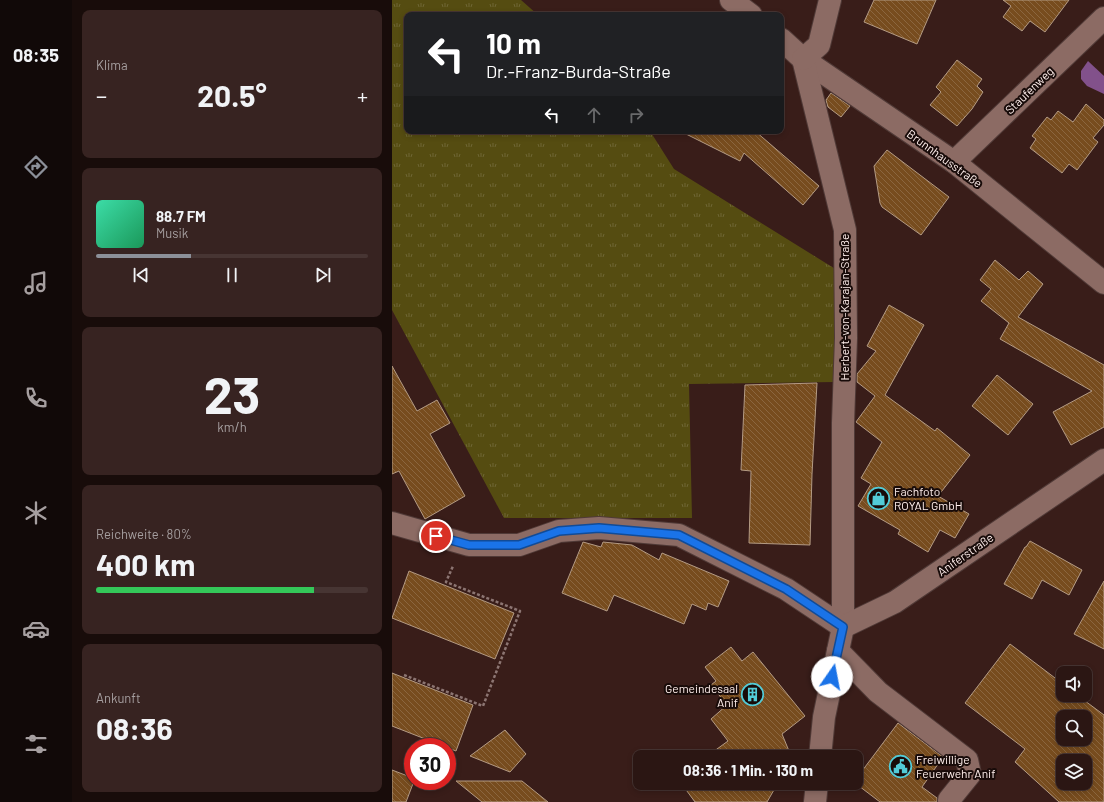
<!DOCTYPE html>
<html lang="de">
<head>
<meta charset="utf-8">
<style>
  body { margin:0; font-family:Barlow,sans-serif; background:#372321; color:#f1f3f6; height:100vh; display:flex; flex-direction:column; font-size:15px; white-space:nowrap }
  * { box-sizing:border-box; margin:0 }
  p { font-size:13px; color:#a69fa0 }
  .icon { flex:none; width:22px; height:22px; fill:none; stroke:currentColor; stroke-width:2; stroke-linecap:round; stroke-linejoin:round }
  .map { position:relative; flex:1; overflow:hidden }
  .panel { display:flex; flex-direction:column; gap:10px; padding:10px; background:#180c0a; width:320px }
  .panel>* { flex:none }
  .top-card { position:absolute; left:12px; top:12px; width:380px; height:122px; border-radius:8px; box-shadow:0 2px 6px #0003,0 0 0 1px #473533; background:#202124; color:#fff; overflow:hidden }
  .buttons { position:absolute; left:664px; top:666px; display:grid; gap:8px }
  .buttons a { display:grid; place-items:center; width:36px; height:36px; border-radius:8px; background:#2b1613; box-shadow:0 2px 6px #0003,0 0 0 1px #473533; font-size:20px }
  .speed { position:absolute; left:12px; top:738px; display:flex; gap:8px; font-size:20px; font-weight:700; text-align:center }
  .speed>* { display:grid; place-content:center; width:52px; height:52px; border-radius:50%; background:#2b1613; box-shadow:0 2px 6px #0003,0 0 0 1px #473533; line-height:1 }
  .speed .limit { border:6px solid #d22; background:#fff; color:#111 }
  .pin { position:absolute; display:grid; place-items:center; width:34px; height:34px; color:#fff; margin:-17px; border:2px solid #fff; border-radius:50%; box-shadow:0 1px 4px #0007 }
  .me { position:absolute; width:44px; margin:-22px; rotate:12deg; stroke-linejoin:round; filter:drop-shadow(0 0 3px #0008) }
  .turn { display:flex; align-items:center; gap:14px; height:84px; padding:0 16px; font-size:18px }
  .turn .icon { width:52px; height:52px; stroke-width:2.5 }
  .turn b { display:block; font-size:28px; line-height:34px }
  .lanes { display:flex; align-items:center; height:38px; padding:0 16px; background:#0003; justify-content:center; gap:20px; direction:ltr }
  .lanes .off { opacity:.35 }
  .big { font-size:30px; font-weight:700; line-height:1.1 }
  .panel .tile { flex:1; display:flex; flex-direction:column; justify-content:center; gap:6px; min-width:0; padding:0 14px; border-radius:8px; background:#372321 }
  .panel .dial { align-items:center; gap:0 }
  .dial b { font-size:52px; line-height:1 }
  .song { display:flex; align-items:center; gap:12px }
  .cover { width:48px; height:48px; border-radius:6px; background:linear-gradient(135deg,hsl(160 70% 55%),hsl(150 70% 35%)) }
  .played { height:4px; border-radius:2px; background:linear-gradient(90deg,#8c9099 35%,#473533 35%) }
  .keys { display:flex; justify-content:space-around; direction:ltr }
  .heat { display:flex; justify-content:space-between; align-items:center; font-size:22px; direction:ltr }
  .charge { height:6px; border-radius:3px; background:linear-gradient(90deg,#34c759 80%,#473533 0) }
  .trip { position:absolute; left:241px; top:750px; width:230px; height:40px; border-radius:8px; background:#2b1613; box-shadow:0 2px 6px #0003,0 0 0 1px #473533; font-weight:700; line-height:40px; text-align:center }
  main { display:flex; flex:1; min-height:0 }
  .tab-bar { display:flex; flex-direction:column; width:72px; justify-content:space-around; align-items:center; background:#110908; color:#a69fa0 }
  .tab-bar .icon { width:28px; height:28px }
  .tab-bar .current { color:#8c9099 }
  .tab-bar b { font-size:18px; color:#f1f3f6 }
  .map>svg:first-child { display:block }
  .grass { fill:url(#grass-tufts) }
  .water { fill:#82518b }
  .building { fill:url(#building-back-hatch); stroke:#b49b84; fill-rule:evenodd }
  .lines { fill:none; stroke-linecap:round; stroke-linejoin:round }
  .minor-casing { stroke:#503a37; stroke-width:24 }
  .path { stroke:#8c7572; stroke-width:2.5; stroke-dasharray:3 2; stroke-linecap:butt }
  .minor { stroke:#8c6b64; stroke-width:22 }
  .route-casing { stroke:#114b97; stroke-width:10 }
  .route { stroke:#1a73e8; stroke-width:7 }
  .labels { text-anchor:middle; dominant-baseline:central; stroke-width:4; stroke-linejoin:round; paint-order:stroke }
  .street-label { font-size:12px; fill:#ffefec; stroke:#180b09 }
  .poi-label { font-size:12px; fill:#ffefec; stroke:#180b09; text-anchor:start }
</style>
</head>
<body>
<main>
<nav class="tab-bar">
<b>08:35</b>
<svg class="icon current" aria-label="directions" viewBox="0 0 24 24"><path d="M12 3l9 9-9 9-9-9zM9 14v-3h6M13 9l2 2-2 2"/></svg>
<svg class="icon" aria-label="music" viewBox="0 0 24 24"><path d="M9 18V5l10-2v13"/><circle cx="6" cy="18" r="3"/><circle cx="16" cy="16" r="3"/></svg>
<svg class="icon" aria-label="phone" viewBox="0 0 24 24"><path d="M5 4h4l2 5-3 2q2 4 5 5l2-3 5 2v4C11 20 4 13 5 4z"/></svg>
<svg class="icon" aria-label="climate" viewBox="0 0 24 24"><path d="M12 3v18M4 7l16 10M4 17L20 7"/></svg>
<svg class="icon" aria-label="car" viewBox="0 0 24 24"><path d="M5 17H2v-5l4-1 3-4h7l3 4 3 1v5h-3M9 17h6M6 11h13"/><circle cx="7" cy="17" r="2"/><circle cx="17" cy="17" r="2"/></svg>
<svg class="icon" aria-label="filters" viewBox="0 0 24 24"><path d="M4 7h16M4 17h16"/><circle cx="9" cy="7" r="2"/><circle cx="15" cy="17" r="2"/></svg>
</nav>
<section class="panel">
<div class="tile"><p>Klima</p>
<div class="heat"><a>−</a><b class="big">20.5°</b><a>+</a></div>
</div>
<div class="tile">
<div class="song"><i class="cover"></i><div><b>88.7 FM</b><p>Musik</p></div></div>
<div class="played"></div>
<div class="keys"><svg class="icon" aria-label="previous" viewBox="0 0 24 24"><path d="M18 5L8 12l10 7zM5 5v14"/></svg><svg class="icon" aria-label="pause" viewBox="0 0 24 24"><path d="M8 5v14M16 5v14"/></svg><svg class="icon" aria-label="next" viewBox="0 0 24 24"><path d="M6 5l10 7-10 7zM19 5v14"/></svg></div>
</div>
<div class="tile dial"><b>23</b><p>km/h</p></div>
<div class="tile"><p>Reichweite · 80%</p><b class="big">400 km</b><div class="charge"></div></div>
<div class="tile"><p>Ankunft</p><b class="big">08:36</b></div>
</section>
<div class="map">
<svg width="712" height="802" viewBox="0 0 712 802">
  <defs>
    <pattern id="grass-tufts" width="24" height="20" patternUnits="userSpaceOnUse"><rect width="24" height="20" fill="#554c11"/><path d="M3 7l-1-3M5 7V3M7 7l1-3M15 17l-1-3M17 17v-4M19 17l1-3" fill="none" stroke="#6e6634"/></pattern>
    <pattern id="building-back-hatch" width="6" height="6" patternUnits="userSpaceOnUse"><rect width="6" height="6" fill="#774c1e"/><path d="M-1 5l2 2M0 0l6 6M5-1l2 2" fill="none" stroke="#8b663f"/></pattern>
  </defs>
  <rect width="100%" height="100%" fill="#391d19"/>
  <!-- grass -->
  <path class="grass" d="M0,0H129L146,15H15V131H258L282,169L445,270L443,382L297,384L300,518H112L0,310Z"/>
  <!-- water -->
  <path class="water" d="M696,61L712,76V94L695,86L689,79V71Z"/>
  <!-- building -->
  <g class="building">
    <path d="M482,0H544L525,44L472,22Z"/>
    <path d="M611,0H677L653,32L638,21L630,31L611,17L619,6Z"/>
    <path d="M565,60L590,79L585,86L591,92L580,109L565,126L538,105L549,92L544,87Z"/>
    <path d="M439,93L458,106L449,117L436,107L434,100Z"/>
    <path d="M694,104L712,120V125L701,138L706,142L685,170L677,164L670,173L638,148L644,139L640,136L655,117L659,120L666,111L681,122Z"/>
    <path d="M288,131H363L427,186L411,205L352,153L348,161Z"/>
    <path d="M495,150L557,197L529,235L490,207L488,203L482,166Z"/>
    <path d="M603,260L627,280L636,271L651,284L626,317L712,365V427L679,445L661,412L700,391L608,339L617,323L589,301L599,289L588,280Z"/>
    <path d="M497,305L532,325L493,395L543,431L545,428L578,455L546,496L577,514L563,538L548,530L536,552L506,534L508,530L466,506L479,484L469,478L490,442L464,422L483,396L465,382V374L484,351L475,346Z"/>
    <path d="M0,366L25,411L45,400L58,423L38,434L73,496L33,519L7,471L0,474Z"/>
    <path d="M605,375L641,404L616,435L580,406Z"/>
    <path d="M425,383L420,474L418,545L357,543L359,471L349,470L353,385Z"/>
    <path d="M638,541L690,570L677,595L650,580L640,599L612,584L633,547H634Z"/>
    <path d="M191,542L209,547L211,542L240,545L267,560L270,553L337,581L326,607L316,603L314,610L300,604L292,624L222,595L215,611L170,593Z"/>
    <path d="M17,571L122,613L103,659L0,618Z"/>
    <path d="M712,581V649L682,634Z"/>
    <path d="M618,644L671,684V695H685L712,715V802H667L623,762L633,749L573,703ZM671,717H693V739H671ZM671,761H693V783H671Z"/>
    <path d="M339,647L350,661L361,652L413,716L390,734L397,751V757H314L336,741L319,719L335,705L319,685L324,681L313,667Z"/>
    <path d="M0,673L81,705L64,751L0,726Z"/>
    <path d="M506,723L551,757L530,787L545,798V802H488L463,783L464,779Z"/>
    <path d="M113,730L134,754L118,772L78,756Z"/>
    <path d="M0,770L21,778L22,781L14,802H0Z"/>
    <path d="M64,781H130L156,802H90Z"/>
    <path d="M289,783H386L375,802H303Z"/>
  </g>
  <g class="lines">
    <defs>
      <g id="minor">
        <path d="M339,0L359,15"/>
        <path d="M389,39L411,59L562,162L712,283"/>
        <path d="M411,59L453,230L454,338L451,423V627L432,717L428,757"/>
        <path d="M411,59L427,45L438,0"/>
        <path d="M562,162L712,18"/>
        <path d="M0,523L77,545H127L167,531L207,528L287,535L394,589L451,627"/>
        <path d="M451,627L503,602L712,460"/>
        <path d="M446,651L486,692L575,760L578,774L557,800"/>
        <path d="M423,802L425,783"/>
      </g>
    </defs>
    <!-- minor casing -->
    <use href="#minor" class="minor-casing"/>
    <!-- path -->
    <path class="path" d="M12,675L91,706L128,611L54,582L61,566"/>
    <!-- minor -->
    <use href="#minor" class="minor"/>
  </g>
  <g class="lines">
    <defs>
      <path id="route" d="M44,536L77,545H127L167,531L207,528L287,535L394,589L451,627L440,677"/>
    </defs>
    <!-- route casing -->
    <use href="#route" class="route-casing"/>
    <!-- route -->
    <use href="#route" class="route"/>
  </g>
  <!-- icons -->
  <defs>
    <symbol id="shop-ring" viewBox="-11 -11 22 22"><circle r="9.5" fill="#180b09" stroke="#52cbd7" stroke-width="1.5"/><path d="M-5-2.5h2.3a2.7 3.5 0 0 1 5.4 0H5L5.5 6h-11ZM-1.5-2.5h3a1.5 2.3 0 0 0-3 0Z" fill="#52cbd7"/></symbol>
    <symbol id="building-ring" viewBox="-11 -11 22 22"><circle r="9.5" fill="#180b09" stroke="#52cbd7" stroke-width="1.5"/><path d="M-4-6H4V6H1V3H-1V6H-4ZM-2.5-4.3h1.7v1.8h-1.7ZM.8-4.3h1.7v1.8H.8ZM-2.5-1h1.7V.8h-1.7ZM.8-1h1.7V.8H.8Z" fill="#52cbd7"/></symbol>
    <symbol id="civic-ring" viewBox="-11 -11 22 22"><circle r="9.5" fill="#180b09" stroke="#52cbd7" stroke-width="1.5"/><path d="M-.6-6.5H3V-4.5H.6V-3L4-1V1h2V6H-6V1h2V-1L-.6-3ZM-1.2 2.5V6h2.4V2.5Z" fill="#52cbd7"/></symbol>
  </defs>
  <g fill-rule="evenodd">
    <use href="#shop-ring" x="474" y="486" width="25" height="25"/>
    <use href="#building-ring" x="348" y="682" width="25" height="25"/>
    <use href="#civic-ring" x="496" y="754" width="25" height="25"/>
  </g>
  <g class="labels">
    <!-- street labels -->
    <g class="street-label">
      <text transform="translate(637 90) rotate(-44)">Staufenweg</text>
      <text transform="translate(553 158) rotate(36)">Brunnhausstraße</text>
      <text transform="translate(452 307) rotate(-90)">Herbert-von-Karajan-Straße</text>
      <text transform="translate(573 554) rotate(-35)">Aniferstraße</text>
    </g>
    <!-- poi labels -->
    <g class="poi-label">
      <text x="502" y="491">Fachfoto<tspan x="502" dy="14">ROYAL GmbH</tspan></text>
      <text x="346" y="688" text-anchor="end">Gemeindesaal<tspan x="346" dy="14">Anif</tspan></text>
      <text x="524" y="759">Freiwillige<tspan x="524" dy="14">Feuerwehr Anif</tspan></text>
    </g>
  </g>
</svg>
<div class="buttons">
<a><svg class="icon" aria-label="sound" viewBox="0 0 24 24"><path d="M4 9h4l5-4v14l-5-4H4zM17 9q2 3 0 6"/></svg></a>
<a><svg class="icon" aria-label="search" viewBox="0 0 24 24"><circle cx="10" cy="10" r="6"/><path d="M15 15l6 6"/></svg></a>
<a><svg class="icon" aria-label="layers" viewBox="0 0 24 24"><path d="M12 4l9 5-9 5-9-5zM3 14l9 5 9-5"/></svg></a>
</div>
<div class="speed"><div class="limit">30</div></div>
<div class="pin" style="left:44px;top:536px;background:#d93025"><svg class="icon" aria-label="arrive" viewBox="0 0 24 24"><path d="M6 21V4h12l-3 4 3 4H6"/></svg></div>
<svg class="me" style="left:440px;top:677px" viewBox="-20 -20 40 40"><circle r="19" fill="#fff"/><path d="M0-13L10 11 0 6-10 11z" fill="#1a73e8"/></svg>
<div class="trip">08:36 · 1 Min. · 130 m</div>
<div class="top-card">
<div class="turn"><svg class="icon" aria-label="left" viewBox="0 0 24 24"><path d="M17 20v-9H6M10 6l-5 5 5 5"/></svg><div><b>10 m</b>Dr.-Franz-Burda-Straße</div></div>
<div class="lanes"><svg class="icon" aria-label="left" viewBox="0 0 24 24"><path d="M17 20v-9H6M10 6l-5 5 5 5"/></svg><svg class="icon off" aria-label="ahead" viewBox="0 0 24 24"><path d="M12 20V5M6 11l6-6 6 6"/></svg><svg class="icon off" aria-label="right" viewBox="0 0 24 24"><path d="M7 20v-9h11M14 6l5 5-5 5"/></svg></div>
</div>
</div>
</main>
</body>
</html>
